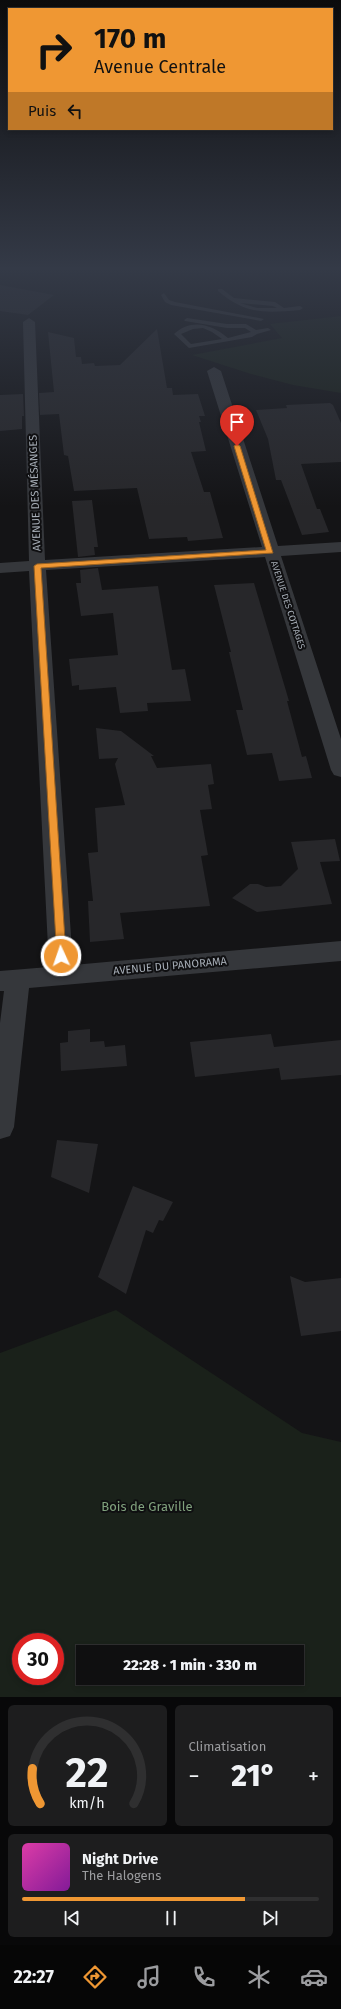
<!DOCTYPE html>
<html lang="fr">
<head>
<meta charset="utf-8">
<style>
  body { margin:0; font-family:"Fira Sans",sans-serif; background:#1d1d1e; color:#f1f3f6; height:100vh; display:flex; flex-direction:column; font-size:15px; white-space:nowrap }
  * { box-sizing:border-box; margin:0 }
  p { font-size:13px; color:#9b9c9f }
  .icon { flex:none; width:22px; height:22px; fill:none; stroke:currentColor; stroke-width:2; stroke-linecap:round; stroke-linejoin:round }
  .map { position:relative; height:1697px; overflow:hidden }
  .details { display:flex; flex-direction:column; gap:8px; padding:8px; background:#080809; flex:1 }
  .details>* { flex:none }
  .banner { position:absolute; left:8px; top:8px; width:325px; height:122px; border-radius:0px; box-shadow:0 2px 6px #0003,0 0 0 1px #2f2f30; background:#ef9733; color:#111; overflow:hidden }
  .speed { position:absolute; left:12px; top:1633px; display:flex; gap:8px; font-size:20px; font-weight:700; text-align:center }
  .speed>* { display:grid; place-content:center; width:52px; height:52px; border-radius:50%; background:#0f0f10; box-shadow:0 2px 6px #0003,0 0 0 1px #2f2f30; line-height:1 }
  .speed .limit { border:6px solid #d22; background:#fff; color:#111 }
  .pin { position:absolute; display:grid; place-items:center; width:34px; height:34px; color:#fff; margin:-41px -17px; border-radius:50% 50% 50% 0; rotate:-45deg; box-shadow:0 0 4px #0007 }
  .pin .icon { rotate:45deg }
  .me { position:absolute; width:44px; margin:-22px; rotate:357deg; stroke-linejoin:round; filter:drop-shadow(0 0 3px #0008) }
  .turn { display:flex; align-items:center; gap:14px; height:84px; padding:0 20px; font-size:18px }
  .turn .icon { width:52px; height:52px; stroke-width:2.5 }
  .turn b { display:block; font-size:28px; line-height:34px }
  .then { display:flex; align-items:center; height:38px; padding:0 20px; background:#0003; gap:8px; font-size:15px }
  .big { font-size:30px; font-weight:800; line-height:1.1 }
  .details .tile { flex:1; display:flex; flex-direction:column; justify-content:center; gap:6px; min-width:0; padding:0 14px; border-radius:6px; background:#1d1d1e }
  .details .dial { align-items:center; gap:0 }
  .dial svg { height:104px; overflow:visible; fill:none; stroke:#2f2f30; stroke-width:7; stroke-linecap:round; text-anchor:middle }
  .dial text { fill:#f1f3f6; stroke:none }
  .song { display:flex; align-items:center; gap:12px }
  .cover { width:48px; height:48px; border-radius:6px; background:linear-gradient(135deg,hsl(320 70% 55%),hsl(290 70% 35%)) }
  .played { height:4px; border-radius:2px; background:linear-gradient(90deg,#ef9733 75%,#2f2f30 75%) }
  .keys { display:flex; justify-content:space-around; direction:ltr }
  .heat { display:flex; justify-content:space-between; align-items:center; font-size:22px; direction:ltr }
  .details .tiles { flex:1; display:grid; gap:8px; grid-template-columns:1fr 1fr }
  .tile:last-child { grid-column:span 2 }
  .trip { position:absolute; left:76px; top:1645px; width:228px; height:40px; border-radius:0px; background:#0f0f10; box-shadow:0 2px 6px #0003,0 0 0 1px #2f2f30; font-weight:800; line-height:40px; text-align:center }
  .menu { display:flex; height:64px; justify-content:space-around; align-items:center; background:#060606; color:#9b9c9f }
  .menu .icon { width:28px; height:28px }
  .menu .selected { color:#ef9733 }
  .menu b { font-size:18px; color:#f1f3f6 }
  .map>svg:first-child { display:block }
  .green { fill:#1a211a; fill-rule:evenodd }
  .building { fill:#27272a }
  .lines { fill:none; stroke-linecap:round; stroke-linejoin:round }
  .service { fill:#35373b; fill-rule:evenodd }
  .minor { fill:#35373b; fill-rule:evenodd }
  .route { fill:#ef9733; stroke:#9b6221 }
  .labels { text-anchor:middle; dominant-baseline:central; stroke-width:4; stroke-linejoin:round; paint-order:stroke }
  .far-street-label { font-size:9px; fill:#a6adb6; stroke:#0f0f11 }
  .street-label { font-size:11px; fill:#a6adb6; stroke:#0f0f11 }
  .near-park-label { font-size:13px; fill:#80a17d; stroke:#0f0f11 }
</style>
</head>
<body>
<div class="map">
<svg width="341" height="1697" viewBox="0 0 341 1697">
  <rect width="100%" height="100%" fill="#141416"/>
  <!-- green -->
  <g class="green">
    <path d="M341,316V393L293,385L251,374L192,355L282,338L270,324Z"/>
    <path d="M116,1310L302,1433L341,1442V1697H0V1353ZM21,1642H55V1676H21ZM83,1652H297V1678H83Z"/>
  </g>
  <!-- building -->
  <g class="building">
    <path d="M0,285L54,295L28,315L0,311Z"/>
    <path d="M157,329L167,388H172L173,395L198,394L205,416H199L201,422H199L206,451L191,452L204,492H210L223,538L188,541L187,537L149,539L137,488L74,491L68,456L64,455L59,414L40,415L39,393L54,392L48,332L74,338L76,357H81L82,364L94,363L95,366L120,365Z"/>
    <path d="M23,394L24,416H22V429L0,431V395Z"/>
    <path d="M330,403L333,405L341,423V462L301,464L317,509H320L329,532L302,535L281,480H276L268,439L256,410L287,408L286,405Z"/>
    <path d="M92,500L98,547H94L95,555L78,557L72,501Z"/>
    <path d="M98,568L102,590L158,586L172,670L185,669L191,701L147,703L148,711L120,713L116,687L79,690V685L72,686L69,659L118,655L113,613L81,616L76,583H81L80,570Z"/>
    <path d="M254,583L289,701H287L302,757L306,756L312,778L279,781L272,753L247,755L236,710H243L229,652H231L214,585Z"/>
    <path d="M96,728L121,731L154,756H151L157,768L211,764L214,784L208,785L212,809L200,810L208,855L201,856L210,906L120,913L124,939L90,942L88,901H93L88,853L98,852L95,808L125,805L115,764L118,758L99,759Z"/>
    <path d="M335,839L340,861L320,862L332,904L257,912L232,898L250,884H258L266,887L281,886L298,869L291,842Z"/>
    <path d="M90,1029V1042L104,1041L105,1047L125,1045L127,1066L61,1071L60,1043L68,1042V1031Z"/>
    <path d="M271,1034L274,1047L341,1040V1075L281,1080L279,1068L195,1077L190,1042Z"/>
    <path d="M57,1140L98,1144L89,1193L51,1177Z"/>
    <path d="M133,1186L173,1202L163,1221L159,1220L153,1233L146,1230L126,1294L98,1277Z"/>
    <path d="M290,1276L305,1282L341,1278V1331L301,1336Z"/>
  </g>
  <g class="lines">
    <!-- service -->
    <g class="service">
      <path d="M218,289H222L234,298L275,302L284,308L300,306L303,308L300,310C266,313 246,315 218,291ZM240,303L273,306L277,308H257Z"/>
      <path d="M164,293L169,300L175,302L264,319L261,321L171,305L165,302L161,295Z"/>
      <path d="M187,318L227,324H246L256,330L268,328L271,330L257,334L252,337L189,348L174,334C191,318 212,324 228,338L251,332L245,328H227L185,321L184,320ZM203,328L212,332L222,339L191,344L181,334L193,329Z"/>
    </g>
    <!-- minor -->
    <path class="minor" d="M29,318L35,322L45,560L262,547L207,371L214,367L221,371L278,546L341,542V552L281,556L341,739V777L334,775L331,770L265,557L46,570L73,965L341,941V961L29,988L14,1127L10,1136L0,1139V1023L4,991H0V971L49,967L29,571L0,573V563L29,561L23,322Z"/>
  </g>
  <!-- sky -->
  <linearGradient id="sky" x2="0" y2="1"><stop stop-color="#0b0b0c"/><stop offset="0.53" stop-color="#343a47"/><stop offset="1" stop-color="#343a47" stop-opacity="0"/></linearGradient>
  <rect width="341" height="507" fill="url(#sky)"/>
  <!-- route -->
  <path class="route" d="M237,444L240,446L273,553L41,568L66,956L65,959H57L34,566L37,564L266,550L234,446Z"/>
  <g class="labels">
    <!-- far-street labels -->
    <g class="far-street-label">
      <text transform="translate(288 605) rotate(72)">AVENUE DES COTTAGES</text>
    </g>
    <!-- street labels -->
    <g class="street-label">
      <text transform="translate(35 493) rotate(-92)">AVENUE DES MÉSANGES</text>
      <text transform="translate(170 966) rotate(-5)">AVENUE DU PANORAMA</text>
    </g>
    <!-- near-park labels -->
    <g class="near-park-label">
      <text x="147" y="1506">Bois de Graville</text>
    </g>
  </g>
</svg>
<div class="speed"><div class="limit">30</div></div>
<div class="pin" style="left:237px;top:446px;background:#d93025"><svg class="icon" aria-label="arrive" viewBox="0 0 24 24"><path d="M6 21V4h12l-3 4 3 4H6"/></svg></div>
<svg class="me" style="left:61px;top:956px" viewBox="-20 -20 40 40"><circle r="17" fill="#ef9733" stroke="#fff" stroke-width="3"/><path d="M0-11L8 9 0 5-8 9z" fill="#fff"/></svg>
<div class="trip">22:28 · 1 min · 330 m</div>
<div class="banner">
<div class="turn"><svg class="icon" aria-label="right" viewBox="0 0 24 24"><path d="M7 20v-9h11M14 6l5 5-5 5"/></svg><div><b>170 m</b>Avenue Centrale</div></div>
<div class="then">Puis<svg class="icon" aria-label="left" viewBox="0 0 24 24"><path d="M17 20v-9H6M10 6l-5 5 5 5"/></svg></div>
</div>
</div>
<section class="details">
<div class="tiles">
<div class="tile dial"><svg viewBox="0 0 100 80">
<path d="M14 69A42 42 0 1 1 86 69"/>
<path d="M14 69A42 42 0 0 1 8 42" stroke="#ef9733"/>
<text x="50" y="56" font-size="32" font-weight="700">22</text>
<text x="50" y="72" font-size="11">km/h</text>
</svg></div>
<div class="tile"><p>Climatisation</p>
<div class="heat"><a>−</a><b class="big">21°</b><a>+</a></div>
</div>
<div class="tile">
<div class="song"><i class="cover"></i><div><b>Night Drive</b><p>The Halogens</p></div></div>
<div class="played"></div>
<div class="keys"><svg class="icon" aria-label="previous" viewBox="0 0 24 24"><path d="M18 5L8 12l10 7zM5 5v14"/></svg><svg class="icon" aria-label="pause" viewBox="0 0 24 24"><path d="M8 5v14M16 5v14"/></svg><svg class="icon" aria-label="next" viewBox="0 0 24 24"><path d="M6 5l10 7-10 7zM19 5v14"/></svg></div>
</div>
</div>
</section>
<nav class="menu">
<b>22:27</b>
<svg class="icon selected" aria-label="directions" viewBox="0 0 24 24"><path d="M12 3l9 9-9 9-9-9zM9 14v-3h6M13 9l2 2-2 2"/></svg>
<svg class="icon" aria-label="music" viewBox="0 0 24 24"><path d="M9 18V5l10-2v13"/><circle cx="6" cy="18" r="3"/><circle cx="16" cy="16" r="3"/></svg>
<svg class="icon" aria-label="phone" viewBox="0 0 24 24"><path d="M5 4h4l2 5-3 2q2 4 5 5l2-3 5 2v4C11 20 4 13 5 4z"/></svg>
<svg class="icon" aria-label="climate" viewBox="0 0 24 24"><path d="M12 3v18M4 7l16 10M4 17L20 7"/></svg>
<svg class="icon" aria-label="car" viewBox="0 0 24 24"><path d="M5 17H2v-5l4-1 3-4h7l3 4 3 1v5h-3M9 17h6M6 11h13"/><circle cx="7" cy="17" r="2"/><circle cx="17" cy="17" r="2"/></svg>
</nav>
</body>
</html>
